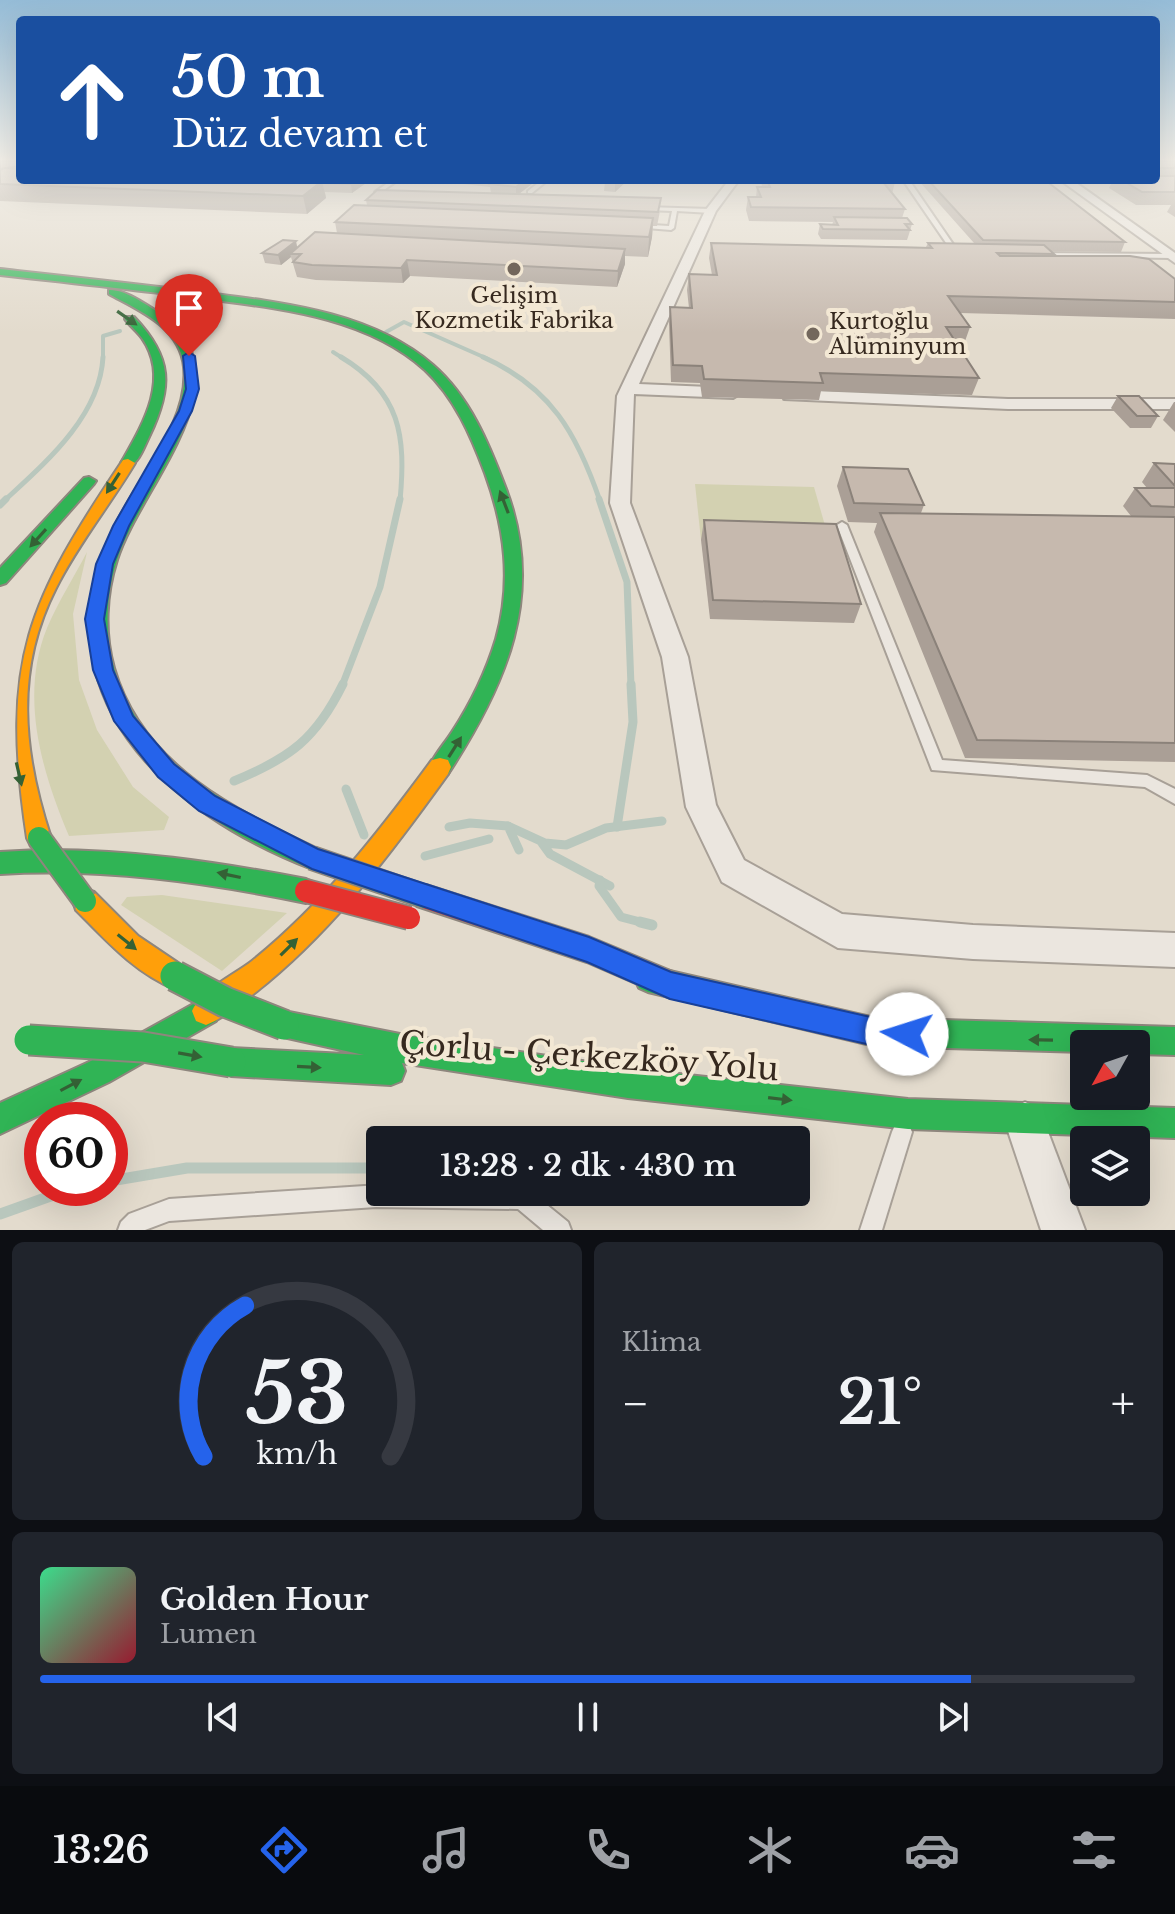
<!DOCTYPE html>
<html lang="tr">
<head>
<meta charset="utf-8">
<style>
  body { margin:0; font-family:"Libre Baskerville",serif; background:#20242c; color:#f1f3f6; height:100vh; display:flex; flex-direction:column; font-size:30px; white-space:nowrap }
  * { box-sizing:border-box; margin:0 }
  p { font-size:26px; color:#9ea1a6 }
  .icon { flex:none; width:44px; height:44px; fill:none; stroke:currentColor; stroke-width:2; stroke-linecap:round; stroke-linejoin:round }
  .map { position:relative; height:1230px; overflow:hidden }
  .drawer { display:flex; flex-direction:column; gap:12px; padding:12px; background:#0d0f14; flex:1 }
  .drawer>* { flex:none }
  .banner { position:absolute; left:16px; top:16px; width:1144px; height:168px; border-radius:8px; box-shadow:0 8px 32px #0002; background:#1a4fa0; color:#fff; overflow:hidden }
  .needle { width:52px; rotate:230deg }
  .tools { position:absolute; left:1070px; top:1030px; display:grid; gap:16px }
  .tools a { display:grid; place-items:center; width:80px; height:80px; border-radius:8px; background:#171b24; box-shadow:0 8px 32px #0002; font-size:40px }
  .speed { position:absolute; left:24px; top:1102px; display:flex; gap:16px; font-size:40px; font-weight:700; text-align:center }
  .speed>* { display:grid; place-content:center; width:104px; height:104px; border-radius:50%; background:#171b24; box-shadow:0 8px 32px #0002; line-height:1 }
  .speed .limit { border:12px solid #d22; background:#fff; color:#111 }
  .pin { position:absolute; display:grid; place-items:center; width:68px; height:68px; color:#fff; margin:-82px -34px; border-radius:50% 50% 50% 0; rotate:-45deg; box-shadow:0 0 8px #0007 }
  .pin .icon { rotate:45deg }
  .me { position:absolute; width:88px; margin:-44px; rotate:275deg; stroke-linejoin:round; filter:drop-shadow(0 0 6px #0008) }
  .turn { display:flex; align-items:center; gap:28px; height:168px; padding:0 24px; font-size:36px }
  .turn .icon { width:104px; height:104px; stroke-width:2.5 }
  .turn b { display:block; font-size:56px; line-height:68px }
  .big { font-size:60px; font-weight:600; line-height:1.1 }
  .drawer .card { flex:1; display:flex; flex-direction:column; justify-content:center; gap:12px; min-width:0; padding:0 28px; border-radius:12px; background:#20242c }
  .drawer .dial { align-items:center; gap:0 }
  .dial svg { height:208px; overflow:visible; fill:none; stroke:#363941; stroke-width:7; stroke-linecap:round; text-anchor:middle }
  .dial text { fill:#f1f3f6; stroke:none }
  .song { display:flex; align-items:center; gap:24px }
  .cover { width:96px; height:96px; border-radius:12px; background:linear-gradient(135deg,hsl(150 70% 55%),hsl(350 70% 35%)) }
  .played { height:8px; border-radius:4px; background:linear-gradient(90deg,#2563eb 85%,#363941 85%) }
  .keys { display:flex; justify-content:space-around; direction:ltr }
  .heat { display:flex; justify-content:space-between; align-items:center; font-size:44px; direction:ltr }
  .drawer .tiles { flex:1; display:grid; gap:12px; grid-template-columns:1fr 1fr }
  .card:last-child { grid-column:span 2 }
  .trip { position:absolute; left:366px; top:1126px; width:444px; height:80px; border-radius:8px; background:#171b24; box-shadow:0 8px 32px #0002; font-weight:600; line-height:80px; text-align:center }
  .menu { display:flex; height:128px; justify-content:space-around; align-items:center; background:#090b0e; color:#9ea1a6 }
  .menu .icon { width:56px; height:56px }
  .menu .current { color:#2563eb }
  .menu b { font-size:36px; color:#f1f3f6 }
  .map>svg:first-child { display:block }
  .green { fill:#d3d1b1 }
  .lines { fill:none; stroke-linecap:round; stroke-linejoin:round }
  .stream-far4 { stroke:#b9c7bd; stroke-width:4 }
  .stream-far3 { stroke:#b9c7bd; stroke-width:5 }
  .stream-far2 { stroke:#b9c7bd; stroke-width:7 }
  .stream-far1 { stroke:#b9c7bd; stroke-width:9 }
  .stream { stroke:#b9c7bd; stroke-width:11 }
  .lane-casing { stroke:#a8a097; stroke-width:4 }
  .street-casing { stroke:#a8a097; stroke-width:4 }
  .fast-casing { stroke:#8e867d; stroke-width:4 }
  .slow-casing { stroke:#8e867d; stroke-width:4 }
  .jam-casing { stroke:#8e867d; stroke-width:4 }
  .lane { fill:#ebe6df; fill-rule:evenodd }
  .street { fill:#ebe6df; fill-rule:evenodd }
  .fast { fill:#30b455; fill-rule:evenodd }
  .slow { fill:#ff9f0a; fill-rule:evenodd }
  .jam { fill:#e5322d; fill-rule:evenodd }
  .fast-bridge-far1-casing { stroke:#8e867d; stroke-width:26; stroke-linecap:butt }
  .fast-bridge-casing { stroke:#8e867d; stroke-width:33; stroke-linecap:butt }
  .jam-bridge-casing { stroke:#8e867d; stroke-width:26; stroke-linecap:butt }
  .fast-bridge-far1 { stroke:#30b455; stroke-width:22 }
  .fast-bridge { stroke:#30b455; stroke-width:29 }
  .jam-bridge { stroke:#e5322d; stroke-width:22 }
  .wall { fill:#aa9f96 }
  .shaded-wall { fill:#8b827a }
  .building { fill:#c6b9ae; stroke:#8b827a; stroke-width:2 }
  .oneway { fill:#346135 }
  .route { fill:#2563eb; stroke:#184099; stroke-width:2 }
  .poi-dot { fill:#73675c; stroke:#f3e8d4; stroke-width:3 }
  .labels { text-anchor:middle; dominant-baseline:central; stroke-width:8; stroke-linejoin:round; paint-order:stroke }
  .far-poi-label { font-size:22px; fill:#36291f; stroke:#f3e8d4 }
  .near-street-label { font-size:32px; fill:#36291f; stroke:#f3e8d4 }
</style>
</head>
<body>
<div class="map">
<svg width="1175" height="1230" viewBox="0 0 1175 1230">
  <rect width="100%" height="100%" fill="#e3dbcd"/>
  <!-- green -->
  <g class="green">
    <path d="M695,484L814,487L830,543L701,540Z"/>
    <path d="M87,552L73,614L79,680L97,730L133,787L169,817L164,830L69,836C42,772 19,697 47,628C58,602 74,577 87,552Z"/>
    <path d="M162,895L287,913L222,971L121,905L127,897Z"/>
  </g>
  <g class="lines">
    <!-- stream-far4 -->
    <g class="stream-far4">
      <path d="M386,332L404,322L488,359"/>
      <path d="M333,352L344,359"/>
      <path d="M103,359V336L120,331"/>
    </g>
    <!-- stream-far3 -->
    <g class="stream-far3">
      <path d="M341,357C401,393 406,436 400,501"/>
      <path d="M483,357C551,387 577,434 600,501"/>
      <path d="M4,501C44,464 100,417 103,357"/>
    </g>
    <!-- stream-far2 -->
    <g class="stream-far2">
      <path d="M599,499L627,582L631,686"/>
      <path d="M0,505L6,499"/>
      <path d="M342,686L380,587L400,499"/>
    </g>
    <!-- stream-far1 -->
    <g class="stream-far1">
      <path d="M234,781C290,758 316,739 343,684"/>
      <path d="M346,789L364,835"/>
      <path d="M508,826L545,843L566,845L606,828L662,821"/>
      <path d="M449,827L470,823L508,826L519,850"/>
      <path d="M617,827L633,722L631,684"/>
      <path d="M542,843L550,854L610,886"/>
      <path d="M425,856L489,839"/>
      <path d="M600,880L599,886L621,917L648,924"/>
    </g>
    <!-- stream -->
    <g class="stream">
      <path d="M640,922L652,925"/>
      <path d="M110,1181L187,1168H380"/>
      <path d="M0,1214L73,1188"/>
    </g>
    <defs>
      <g id="lane">
        <path d="M392,180H398L381,192L389,194V196L375,194V192Z"/>
        <path d="M542,180H548L532,193H528V191Z"/>
        <path d="M903,180H909L957,250L963,251V253H953Z"/>
        <path d="M645,207L711,209L714,211L711,213L677,211L674,228L671,230L634,227L636,224L669,226L672,211L647,210Z"/>
        <path d="M1037,253L1172,254L1175,256L1172,258L1039,256Z"/>
        <path d="M842,522L847,525L942,760L1147,775L1175,789V804L1145,787L932,770L837,525Z"/>
        <path d="M902,1122L909,1125L912,1132L882,1230H860L892,1132L895,1125Z"/>
        <path d="M380,1185V1192H531L568,1222L571,1230H543L518,1209L376,1207L169,1221L145,1230H118L121,1222L129,1214L169,1199Z"/>
      </g>
      <g id="street">
        <path d="M729,180H739L716,211L639,384L733,388L741,393L733,398L634,394L630,503L688,657L716,805L744,860L842,914L973,925L1175,933V967L973,959L838,948L722,882L686,807L662,657L610,503L617,396L705,211Z"/>
        <path d="M1060,180H1072L1175,253V263Z"/>
        <path d="M790,390L1008,399H1175V409H1008L784,399V391Z"/>
        <path d="M1025,1102L1039,1108L1085,1230H1041L1005,1122L1011,1108Z"/>
      </g>
      <g id="fast">
        <path d="M0,269C64,276 129,283 193,291C274,302 368,309 433,365C470,397 489,444 506,489C546,595 506,685 448,774L440,776L432,774L429,767C435,754 445,743 452,732C471,703 486,672 496,639C512,582 505,528 485,473C471,436 455,398 425,370C363,314 271,308 192,297C128,289 64,282 0,275Z"/>
        <path d="M109,290C124,289 145,304 158,312C254,376 139,487 117,560C106,594 104,633 114,668C142,766 235,810 320,850L324,858L320,866L312,869C165,812 34,694 115,526C137,479 190,422 184,367C180,327 140,311 109,294Z"/>
        <path d="M126,317H134C173,358 173,387 149,437C144,447 139,463 128,467L121,463C142,426 171,379 142,338C137,331 130,326 125,319Z"/>
        <path d="M89,477L96,481L94,484L6,583L0,585V568L84,478Z"/>
        <path d="M39,850C129,849 217,862 306,879L315,883L318,891L315,899L306,903C204,882 104,868 0,874V852Z"/>
        <path d="M648,966L875,1018L1175,1027V1055L1136,1054V1044H1084V1052L875,1046L648,992L639,988L635,979L639,970Z"/>
        <path d="M206,997L216,1001L220,1011L216,1021L109,1082L0,1134V1103L89,1062Z"/>
        <path d="M284,1011L410,1036L651,1071L908,1099L1175,1108V1138L908,1129L628,1098L402,1063L405,1071L401,1081L391,1085L231,1076L221,1072L217,1062L221,1052L231,1048L364,1055L274,1035L270,1025L274,1015Z"/>
      </g>
      <g id="slow">
        <path d="M128,459L135,463C110,505 78,544 56,588C14,670 23,753 51,838L47,846L39,849L31,846L27,838C0,659 28,602 123,460Z"/>
        <path d="M440,758L448,760L451,767L448,774C394,849 338,924 267,983C248,998 228,1016 206,1025L196,1021L192,1011C201,990 234,975 252,961C323,904 379,832 432,760Z"/>
        <path d="M85,889L94,892L138,936L184,967L188,976L184,985L175,989C135,973 106,940 76,910L73,901L76,892Z"/>
      </g>
      <path id="jam" d="M426,885L589,937L680,975L683,985L680,995L670,998L587,962L426,909L417,906L414,897L417,888Z"/>
    </defs>
    <!-- lane casing -->
    <use href="#lane" class="lane-casing"/>
    <!-- street casing -->
    <use href="#street" class="street-casing"/>
    <!-- fast casing -->
    <use href="#fast" class="fast-casing"/>
    <!-- slow casing -->
    <use href="#slow" class="slow-casing"/>
    <!-- jam casing -->
    <use href="#jam" class="jam-casing"/>
    <!-- lane -->
    <use href="#lane" class="lane"/>
    <!-- street -->
    <use href="#street" class="street"/>
    <!-- fast -->
    <use href="#fast" class="fast"/>
    <!-- slow -->
    <use href="#slow" class="slow"/>
    <!-- jam -->
    <use href="#jam" class="jam"/>
    <defs>
      <g id="fast-bridge-far1">
        <path d="M39,838L85,901"/>
        <path d="M312,858L426,897"/>
      </g>
      <g id="fast-bridge">
        <path d="M175,976L225,1002L284,1025"/>
        <path d="M29,1040L143,1047L231,1062"/>
      </g>
      <path id="jam-bridge" d="M306,891L409,918"/>
    </defs>
    <!-- fast-bridge-far1 casing -->
    <use href="#fast-bridge-far1" class="fast-bridge-far1-casing"/>
    <!-- fast-bridge casing -->
    <use href="#fast-bridge" class="fast-bridge-casing"/>
    <!-- jam-bridge casing -->
    <use href="#jam-bridge" class="jam-bridge-casing"/>
    <!-- fast-bridge-far1 -->
    <use href="#fast-bridge-far1" class="fast-bridge-far1"/>
    <!-- fast-bridge -->
    <use href="#fast-bridge" class="fast-bridge"/>
    <!-- jam-bridge -->
    <use href="#jam-bridge" class="jam-bridge"/>
  </g>
  <!-- wall -->
  <g class="wall">
    <path d="M0,161L20,180H365L366,183L352,193L325,192L326,198L307,214L0,201Z"/>
    <path d="M1156,161H1175V217L1167,212L1171,205H1136L1109,188L1113,180H1097H1156Z"/>
    <path d="M429,180H537L519,194L660,211L657,226H653L652,237L648,257L625,256V264L617,287L410,276L403,283L316,280L297,277L291,257L281,265L265,263L262,253L297,247L337,233L335,222L367,205L366,200L491,193L490,187Z"/>
    <path d="M607,180H627L615,192L604,191L605,182Z"/>
    <path d="M761,180H894L895,182L892,194L905,209L902,218L912,224L909,234L907,240L821,239L818,234L820,224L832,225L833,222L749,221L746,210L748,197H756L757,187H762Z"/>
    <path d="M918,180H1045L1125,242L1121,252L1050,251L1054,254L1053,256L1175,279V319L960,313L970,327L964,344H957L979,378L972,395L821,391L819,400L702,397L700,383L671,382L669,323L670,307L689,308L687,290L689,274L712,275L709,258L711,243L926,247L928,243H974Z"/>
    <path d="M1118,396L1158,416L1151,428H1130L1111,408Z"/>
    <path d="M1174,402H1175V432L1163,420Z"/>
    <path d="M1154,463L1175,464V762L965,758L874,532L877,523L848,522L837,486L843,467L924,505L921,513L1131,516L1123,506L1135,488H1147L1142,482Z"/>
    <path d="M704,520L861,604L854,623L710,619L701,540Z"/>
  </g>
  <!-- shaded-wall -->
  <g class="shaded-wall">
    <path d="M356,180H365L366,183L352,193L351,184Z"/>
    <path d="M525,180H537L516,196V187Z"/>
    <path d="M619,180H627V181L615,192V183Z"/>
    <path d="M322,181L326,198L307,214L303,196Z"/>
    <path d="M653,218L652,237L648,257L649,237Z"/>
    <path d="M296,241L298,251L290,254L291,257L281,265L278,255Z"/>
    <path d="M625,249V264L617,287L618,271Z"/>
    <path d="M407,260L410,276L403,283L401,268Z"/>
  </g>
  <!-- building -->
  <g class="building">
    <path d="M0,161H20V166L0,169Z"/>
    <rect x="1156" y="161" width="19" height="7"/>
    <path d="M4,168L20,169V180L322,181L303,196L0,184V170Z"/>
    <path d="M1156,176H1175V192H1142L1122,180H1156Z"/>
    <path d="M305,180H356L351,184L323,183L322,181Z"/>
    <path d="M496,180H525L516,187L490,184Z"/>
    <path d="M607,180H619L615,183L605,182Z"/>
    <path d="M767,180H894L895,182H883L905,209L751,207L748,197H761L757,187H770Z"/>
    <path d="M928,180H1045L1125,242L983,240Z"/>
    <path d="M377,190L661,198L658,212L366,200Z"/>
    <path d="M354,205L653,218L649,237L335,222Z"/>
    <path d="M834,217L907,218L912,224H905L910,230L823,229L820,224L838,225Z"/>
    <path d="M315,232L625,249L618,271L407,260L401,268L312,265L293,262L301,254H290Z"/>
    <path d="M283,240L296,241L278,255L262,253Z"/>
    <path d="M711,243L932,248L928,243L1044,245L1054,254L997,253L1000,256H1130L1149,259L1175,279V302L948,296L970,327H946L979,378L820,373L823,383L704,379L702,366L673,365L670,307L692,308L689,274L717,275Z"/>
    <path d="M1118,396H1139L1158,416H1137Z"/>
    <path d="M1154,463L1175,464V486Z"/>
    <path d="M843,467L908,469L924,505L854,503Z"/>
    <path d="M1135,488H1175V507L1151,506Z"/>
    <path d="M880,513L1175,517V743L977,740Z"/>
    <path d="M704,520L836,524L861,604L713,600Z"/>
  </g>
  <!-- one-way arrows -->
  <defs><path id="oneway-solid" d="M-6-.8H1V-3.2L6.5 0L1 3.2V.8H-6Z" transform="scale(2)"/></defs>
  <g class="oneway">
    <use href="#oneway-solid" transform="translate(127 318) rotate(35)"/>
    <use href="#oneway-solid" transform="translate(113 483) rotate(123)"/>
    <use href="#oneway-solid" transform="translate(504 502) rotate(-111)"/>
    <use href="#oneway-solid" transform="translate(38 538) rotate(132)"/>
    <use href="#oneway-solid" transform="translate(455 747) rotate(-58)"/>
    <use href="#oneway-solid" transform="translate(19 774) rotate(77)"/>
    <use href="#oneway-solid" transform="translate(229 875) rotate(-168)"/>
    <use href="#oneway-solid" transform="translate(127 942) rotate(39)"/>
    <use href="#oneway-solid" transform="translate(289 947) rotate(-45)"/>
    <use href="#oneway-solid" transform="translate(1041 1040) rotate(-179)"/>
    <use href="#oneway-solid" transform="translate(190 1055) rotate(10)"/>
    <use href="#oneway-solid" transform="translate(309 1067) rotate(3)"/>
    <use href="#oneway-solid" transform="translate(71 1085) rotate(-28)"/>
    <use href="#oneway-solid" transform="translate(780 1099) rotate(7)"/>
  </g>
  <!-- sky -->
  <linearGradient id="sky" x2="0" y2="1"><stop stop-color="#95bcd7"/><stop offset="0.48" stop-color="#f2efe8"/><stop offset="1" stop-color="#f2efe8" stop-opacity="0"/></linearGradient>
  <rect width="1175" height="333" fill="url(#sky)"/>
  <!-- route -->
  <path class="route" d="M189,352L195,356L199,389L192,411L129,526L113,564L104,619L113,670L133,716L174,764L215,796L318,849L589,937L671,972L875,1018L907,1019L917,1024L921,1034L917,1044L907,1048L875,1046L670,999L587,962L312,869L199,811L158,777L114,721L93,670L85,619L96,564L113,526L179,411L186,389L183,356Z"/>
  <!-- markers -->
  <g class="poi-dot">
    <circle cx="514" cy="269" r="8"/>
    <circle cx="813" cy="334" r="8"/>
  </g>
  <g class="labels">
    <!-- far-poi labels -->
    <g class="far-poi-label">
      <text x="514" y="295">Gelişim<tspan x="514" dy="25">Kozmetik Fabrika</tspan></text>
      <text x="829" y="321" text-anchor="start">Kurtoğlu<tspan x="829" dy="25">Alüminyum</tspan></text>
    </g>
    <!-- near-street labels -->
    <g class="near-street-label">
      <text transform="translate(589 1056) rotate(4)">Çorlu - Çerkezköy Yolu</text>
    </g>
  </g>
</svg>
<div class="tools">
<a><svg class="needle" viewBox="-14 -14 28 28"><path d="M0-13l5 13h-10z" fill="#e53935"/><path d="M0 13l5-13h-10z" fill="#9ea1a6"/></svg></a>
<a><svg class="icon" aria-label="layers" viewBox="0 0 24 24"><path d="M12 4l9 5-9 5-9-5zM3 14l9 5 9-5"/></svg></a>
</div>
<div class="speed"><div class="limit">60</div></div>
<div class="pin" style="left:189px;top:356px;background:#d93025"><svg class="icon" aria-label="arrive" viewBox="0 0 24 24"><path d="M6 21V4h12l-3 4 3 4H6"/></svg></div>
<svg class="me" style="left:907px;top:1034px" viewBox="-20 -20 40 40"><circle r="19" fill="#fff"/><path d="M0-13L10 11 0 6-10 11z" fill="#2563eb"/></svg>
<div class="trip">13:28 · 2 dk · 430 m</div>
<div class="banner">
<div class="turn"><svg class="icon" aria-label="ahead" viewBox="0 0 24 24"><path d="M12 20V5M6 11l6-6 6 6"/></svg><div><b>50 m</b>Düz devam et</div></div>
</div>
</div>
<section class="drawer">
<div class="tiles">
<div class="card dial"><svg viewBox="0 0 100 80">
<path d="M14 69A42 42 0 1 1 86 69"/>
<path d="M14 69A42 42 0 0 1 30 11" stroke="#2563eb"/>
<text x="50" y="56" font-size="32" font-weight="700">53</text>
<text x="50" y="72" font-size="11">km/h</text>
</svg></div>
<div class="card"><p>Klima</p>
<div class="heat"><a>−</a><b class="big">21°</b><a>+</a></div>
</div>
<div class="card">
<div class="song"><i class="cover"></i><div><b>Golden Hour</b><p>Lumen</p></div></div>
<div class="played"></div>
<div class="keys"><svg class="icon" aria-label="previous" viewBox="0 0 24 24"><path d="M18 5L8 12l10 7zM5 5v14"/></svg><svg class="icon" aria-label="pause" viewBox="0 0 24 24"><path d="M8 5v14M16 5v14"/></svg><svg class="icon" aria-label="next" viewBox="0 0 24 24"><path d="M6 5l10 7-10 7zM19 5v14"/></svg></div>
</div>
</div>
</section>
<nav class="menu">
<b>13:26</b>
<svg class="icon current" aria-label="directions" viewBox="0 0 24 24"><path d="M12 3l9 9-9 9-9-9zM9 14v-3h6M13 9l2 2-2 2"/></svg>
<svg class="icon" aria-label="music" viewBox="0 0 24 24"><path d="M9 18V5l10-2v13"/><circle cx="6" cy="18" r="3"/><circle cx="16" cy="16" r="3"/></svg>
<svg class="icon" aria-label="phone" viewBox="0 0 24 24"><path d="M5 4h4l2 5-3 2q2 4 5 5l2-3 5 2v4C11 20 4 13 5 4z"/></svg>
<svg class="icon" aria-label="climate" viewBox="0 0 24 24"><path d="M12 3v18M4 7l16 10M4 17L20 7"/></svg>
<svg class="icon" aria-label="car" viewBox="0 0 24 24"><path d="M5 17H2v-5l4-1 3-4h7l3 4 3 1v5h-3M9 17h6M6 11h13"/><circle cx="7" cy="17" r="2"/><circle cx="17" cy="17" r="2"/></svg>
<svg class="icon" aria-label="filters" viewBox="0 0 24 24"><path d="M4 7h16M4 17h16"/><circle cx="9" cy="7" r="2"/><circle cx="15" cy="17" r="2"/></svg>
</nav>
</body>
</html>
